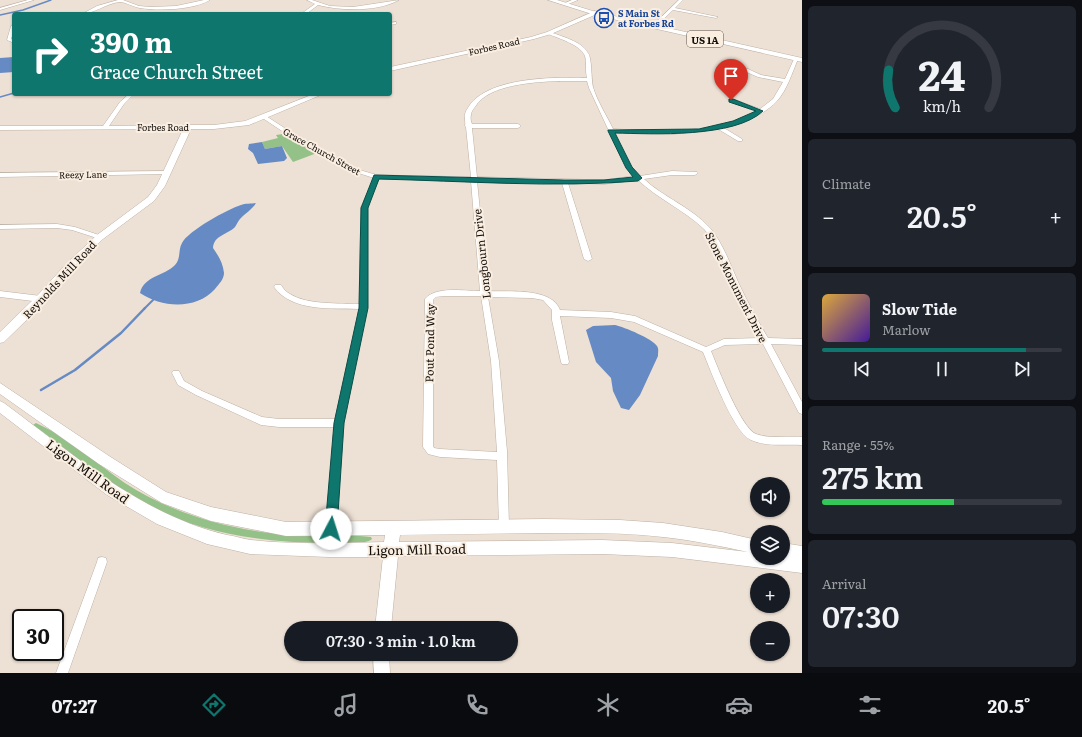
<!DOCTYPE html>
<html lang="en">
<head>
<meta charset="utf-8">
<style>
  body { margin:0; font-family:Literata,serif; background:#20242c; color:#f1f3f6; height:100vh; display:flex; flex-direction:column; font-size:15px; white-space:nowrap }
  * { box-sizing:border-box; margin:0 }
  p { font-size:13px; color:#9ea1a6 }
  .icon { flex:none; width:22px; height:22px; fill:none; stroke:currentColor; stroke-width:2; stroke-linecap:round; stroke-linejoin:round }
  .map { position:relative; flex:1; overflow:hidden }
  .sheet { display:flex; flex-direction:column; gap:6px; padding:6px; background:#0d0f14; width:280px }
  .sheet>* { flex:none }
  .banner { position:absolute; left:12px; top:12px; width:380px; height:84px; border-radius:4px; box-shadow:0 1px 3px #0004; background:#0f766e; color:#fff; overflow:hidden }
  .controls { position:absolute; left:750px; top:477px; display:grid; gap:8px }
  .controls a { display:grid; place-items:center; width:40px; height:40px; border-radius:50%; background:#171b24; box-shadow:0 1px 3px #0004; font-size:20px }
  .speed { position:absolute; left:12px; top:609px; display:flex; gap:8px; font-size:20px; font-weight:700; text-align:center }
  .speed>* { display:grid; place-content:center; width:52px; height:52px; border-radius:50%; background:#171b24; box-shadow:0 1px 3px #0004; line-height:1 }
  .speed .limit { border:2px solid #111; border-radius:6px; background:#fff; color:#111 }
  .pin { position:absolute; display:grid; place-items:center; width:34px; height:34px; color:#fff; margin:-41px -17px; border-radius:50% 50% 50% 0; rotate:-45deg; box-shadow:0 0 4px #0007 }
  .pin .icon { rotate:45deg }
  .me { position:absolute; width:44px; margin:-22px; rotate:5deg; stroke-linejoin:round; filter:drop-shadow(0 0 3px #0008) }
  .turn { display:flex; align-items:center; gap:14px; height:84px; padding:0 12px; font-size:18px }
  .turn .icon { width:52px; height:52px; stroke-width:2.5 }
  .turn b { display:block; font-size:28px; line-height:34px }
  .big { font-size:30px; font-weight:600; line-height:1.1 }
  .sheet .widget { flex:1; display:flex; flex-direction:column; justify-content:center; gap:6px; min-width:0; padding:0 14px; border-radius:6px; background:#20242c }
  .sheet .dial { align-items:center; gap:0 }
  .dial svg { height:104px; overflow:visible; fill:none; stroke:#363941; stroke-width:7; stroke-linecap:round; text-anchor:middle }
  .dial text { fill:#f1f3f6; stroke:none }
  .song { display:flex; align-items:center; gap:12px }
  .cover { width:48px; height:48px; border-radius:6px; background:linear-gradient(135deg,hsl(40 70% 55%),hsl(260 70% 35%)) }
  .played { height:4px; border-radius:2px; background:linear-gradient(90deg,#0f766e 85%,#363941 85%) }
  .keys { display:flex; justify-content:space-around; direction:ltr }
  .heat { display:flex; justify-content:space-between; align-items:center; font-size:22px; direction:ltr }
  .charge { height:6px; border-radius:3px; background:linear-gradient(90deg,#34c759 55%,#363941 0) }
  .trip { position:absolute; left:284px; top:621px; width:234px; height:40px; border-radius:20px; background:#171b24; box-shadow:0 1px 3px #0004; font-weight:600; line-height:40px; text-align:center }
  .menu { display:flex; height:64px; justify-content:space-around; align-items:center; background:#090b0e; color:#9ea1a6 }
  .menu .icon { width:28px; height:28px }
  .menu .active { color:#0f766e }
  .menu b { font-size:18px; color:#f1f3f6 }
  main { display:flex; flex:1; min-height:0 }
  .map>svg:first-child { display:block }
  .green { fill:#94c187 }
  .water { fill:#668ac3 }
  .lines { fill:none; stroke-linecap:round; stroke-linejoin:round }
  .stream-far2 { stroke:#668ac3; stroke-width:1.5 }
  .stream-far1 { stroke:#668ac3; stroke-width:2 }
  .stream { stroke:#668ac3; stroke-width:2.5 }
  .street-casing { stroke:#bdb1a6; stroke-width:1 }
  .secondary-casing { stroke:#bdb1a6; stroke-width:1 }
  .primary-casing { stroke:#bdb1a6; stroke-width:1 }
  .street { fill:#fff; fill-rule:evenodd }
  .secondary { fill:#fff; fill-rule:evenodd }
  .primary { fill:#fff; fill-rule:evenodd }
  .route { fill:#0f766e; stroke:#0a4d48 }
  .labels { text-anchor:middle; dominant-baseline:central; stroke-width:4; stroke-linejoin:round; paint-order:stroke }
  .far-transit-label { font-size:9px; font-weight:bold; fill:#164399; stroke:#faeee1; text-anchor:start }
  .far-street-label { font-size:9px; fill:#130f0b; stroke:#faeee1 }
  .shield { fill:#faeee1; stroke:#58524b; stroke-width:1 }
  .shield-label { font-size:10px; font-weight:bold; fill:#130f0b }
  .street-label { font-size:11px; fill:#130f0b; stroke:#faeee1 }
  .near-street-label { font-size:13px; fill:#130f0b; stroke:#faeee1 }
</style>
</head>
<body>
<main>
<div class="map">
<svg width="802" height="673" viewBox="0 0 802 673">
  <rect width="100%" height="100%" fill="#ede0d4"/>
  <!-- green -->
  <g class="green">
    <path d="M283,134L287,135L317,153L293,162L282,146L265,149L262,142L278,138L276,135Z"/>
    <path d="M36,423C44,427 52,431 60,435C90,454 115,480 147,496C191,519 243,532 292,535C318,537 345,534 371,537L372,539C367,545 334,543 325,543C254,542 184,531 124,492C92,471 64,447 33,425Z"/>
  </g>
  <!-- water -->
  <g class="water">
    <path d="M14,57V72L0,73V58Z"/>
    <path d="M262,142L265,149L282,146L287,158L284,161L258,164L253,153L248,149L249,144Z"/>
    <path d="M256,203C252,210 245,213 240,219C238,221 237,224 235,227C227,235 214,235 213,248C218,255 223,263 224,273C224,279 219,284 215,289C196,310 162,308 140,293C144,276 164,276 175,265C181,259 178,250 182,243C188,231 228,209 241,205C245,203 251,204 256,203Z"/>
    <path d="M615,325C624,327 653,339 657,346C659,349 658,352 658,356L640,395L629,410L621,408L613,391L611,378L596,362L586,330L593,326Z"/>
  </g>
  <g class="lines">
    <!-- stream-far2 -->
    <g class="stream-far2">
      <path d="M0,15L23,10L51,0"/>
      <path d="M0,97L14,93"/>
    </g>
    <!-- stream-far1 -->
    <path class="stream-far1" d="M144,309L155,298"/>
    <!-- stream -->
    <path class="stream" d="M41,390L75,370L121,333L145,308"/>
    <defs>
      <g id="street">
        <path d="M28,0H34L0,10V8Z"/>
        <path d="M118,0H123L139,6L151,7L176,6L204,0H210C193,10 160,11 140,8C134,7 125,2 120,2C107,3 93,14 82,14L97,6Z"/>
        <path d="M307,0H312L330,6L353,7L399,0C377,12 342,11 318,5L306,14H301L315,4Z"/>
        <path d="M572,0H578L566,5L563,4Z"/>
        <path d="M679,0H683L675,8L718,17L716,18L673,10L654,28H652V26Z"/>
        <path d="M396,22V24L390,25V23Z"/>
        <path d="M13,25L14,30L11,39L14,40V43L7,40L11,26Z"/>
        <path d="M548,32H550C563,37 581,41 588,53C592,58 591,78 593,87C597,101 607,116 613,129C655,131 698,133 737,121C744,119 751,115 757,112L729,101V99H733L760,109L773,99L783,82L758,77L744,71V69H748L761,75L785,79L794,59L796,58L798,59C792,73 787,90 777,101C763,116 743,122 724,128L742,139V141H738L718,129L674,134L615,133L632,167L640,176L672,171L697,172L698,173L695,175H672L644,179C663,197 691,207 710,228C723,243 731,266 739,284C748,303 758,321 768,338L802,339V345L771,344L802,402V414L799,413L763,344L725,345L711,351C718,368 741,428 756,434C770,439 788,436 802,437V445C785,444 766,447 751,440C733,432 711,371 703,352L634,322L611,318L560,316L569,362L568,364H562L561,362L552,320V310L543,300L532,298L488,297L499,361L507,451L509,527L508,530L504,532L500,530L499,527L497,460L440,457L428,454L423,447L425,299C435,286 465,291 480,291L471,181L379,179L367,207V307L344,423L336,529L335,533L331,534L327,533L326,529L334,427H279L261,425L196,395L178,385L172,373L173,371H179L184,381L202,391L262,417L279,419H335L359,309C332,308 292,312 274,287L275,285H281C283,288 286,292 290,294C307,305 339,303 359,304L361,207L374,178L352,171L282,131L261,117L266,116L286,129L356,169L377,175L471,177L466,127L465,126C466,122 464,118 465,114C466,110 471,103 473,101C497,77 555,77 587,78C585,71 587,63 585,56C581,45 558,38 548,34ZM559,81H587L589,88L626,168L634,176L604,180L477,177L472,128H518L521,126L518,124H472C471,122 470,118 471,115C471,112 473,109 475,107C488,84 536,82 559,81ZM638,180C658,199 684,210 704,229C717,243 725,269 733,287C741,304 751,321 760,338L724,339L706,347L635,316L611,312L560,310C552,287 507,292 488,291L477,181L562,183L584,259L588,261L592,259L568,183L604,184ZM443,296H481L491,361L497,452L440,449L434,448L433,446V300L436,297Z"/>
        <path d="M129,94H134L124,104L109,126L188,125L191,127L188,129L0,130V126H103L120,102Z"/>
        <path d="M166,171L168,172V174L0,177V173Z"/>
        <path d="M57,224L75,227L102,236L103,237L100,239L72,230L57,228L0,229V225Z"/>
        <path d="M0,291L41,296L45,299L41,302L0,297Z"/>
        <path d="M102,557L106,558L107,562L68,673H56L97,562L98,558Z"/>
      </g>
      <g id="secondary">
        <path d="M595,11L598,13L597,14L551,34L534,39L390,71V67L531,37L547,32Z"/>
        <path d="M314,94H323L249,125L214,129H191L165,186L154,201L103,239L73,267L45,302L4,342L0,343V332L37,296L67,263L97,235L148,197L157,185L185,125H214L245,121Z"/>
        <path d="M0,383L109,456L166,492L211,507L286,522L543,519L620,520L663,523L722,532L757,540V558H783V543L802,546V573L672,557L602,554L398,556L391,628H375L383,557H329L250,554L207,544L157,524L107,495L0,413V401L4,403C73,454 141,515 227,535C235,536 243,539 251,540C294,545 341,543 384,542L385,535L286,536L211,521L162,503L99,464L0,394ZM543,533C583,533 623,532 663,537C692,540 720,546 748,552L672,543L602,540L399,542L400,535Z"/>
        <path d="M373,654H389L390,673H374Z"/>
      </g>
      <path id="primary" d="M548,0H557L596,12L802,58V62L595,15Z"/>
    </defs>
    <!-- street casing -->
    <use href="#street" class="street-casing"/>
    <!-- secondary casing -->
    <use href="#secondary" class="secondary-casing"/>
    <!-- primary casing -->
    <use href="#primary" class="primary-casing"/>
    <!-- street -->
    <use href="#street" class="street"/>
    <!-- secondary -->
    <use href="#secondary" class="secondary"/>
    <!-- primary -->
    <use href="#primary" class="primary"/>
  </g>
  <!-- route -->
  <path class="route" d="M729,99H733L763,111C735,138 652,134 615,133L632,167L642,178L638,181C554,188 464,181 379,179L368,208V308L344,423L337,529L335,533L331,535L326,533L325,529L334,423L359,308L361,208L374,175L565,180H604L633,177L626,168L608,131V130L699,129L733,121L756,111L729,102Z"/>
  <!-- icons -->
  <defs>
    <symbol id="bus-ring" viewBox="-11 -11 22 22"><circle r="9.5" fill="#faeee1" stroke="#1a4fb4" stroke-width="1.5"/><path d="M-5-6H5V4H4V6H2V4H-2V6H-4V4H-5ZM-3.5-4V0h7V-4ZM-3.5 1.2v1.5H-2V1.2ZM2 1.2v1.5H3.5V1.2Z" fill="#1a4fb4"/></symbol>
  </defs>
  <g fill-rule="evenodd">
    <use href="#bus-ring" x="593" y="7" width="22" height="22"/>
  </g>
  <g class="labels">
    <!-- far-transit labels -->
    <g class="far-transit-label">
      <text x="618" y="13">S Main St<tspan x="618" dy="10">at Forbes Rd</tspan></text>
    </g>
    <!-- far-street labels -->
    <g class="far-street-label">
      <text transform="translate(494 46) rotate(-13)">Forbes Road</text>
      <text x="163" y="127">Forbes Road</text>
      <text transform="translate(322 151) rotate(29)">Grace Church Street</text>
      <text transform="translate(83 174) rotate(-1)">Reezy Lane</text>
    </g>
    <!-- shield labels -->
    <rect class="shield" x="687" y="31" width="36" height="16" rx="3"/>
    <g class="shield-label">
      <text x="705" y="39">US 1A</text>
    </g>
    <!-- street labels -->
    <g class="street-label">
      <text transform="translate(481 254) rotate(-96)">Longbourn Drive</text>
      <text transform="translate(59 279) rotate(-47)">Reynolds Mill Road</text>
      <text transform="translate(737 287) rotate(63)">Stone Monument Drive</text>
      <text transform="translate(429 343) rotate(-89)">Pout Pond Way</text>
    </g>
    <!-- near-street labels -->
    <g class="near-street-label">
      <text transform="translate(88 471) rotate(36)">Ligon Mill Road</text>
      <text transform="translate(417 549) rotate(-1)">Ligon Mill Road</text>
    </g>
  </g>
</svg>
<div class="controls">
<a><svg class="icon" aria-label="sound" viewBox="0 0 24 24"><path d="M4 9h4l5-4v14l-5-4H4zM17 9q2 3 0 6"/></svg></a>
<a><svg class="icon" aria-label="layers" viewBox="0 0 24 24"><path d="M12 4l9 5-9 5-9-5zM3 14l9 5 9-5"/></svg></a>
<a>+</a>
<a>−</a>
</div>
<div class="speed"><div class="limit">30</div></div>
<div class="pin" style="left:731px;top:100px;background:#d93025"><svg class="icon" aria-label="arrive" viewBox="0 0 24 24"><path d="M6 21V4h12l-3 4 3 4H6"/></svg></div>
<svg class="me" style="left:331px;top:529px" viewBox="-20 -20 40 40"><circle r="19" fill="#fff"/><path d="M0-13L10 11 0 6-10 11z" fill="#0f766e"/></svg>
<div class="trip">07:30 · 3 min · 1.0 km</div>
<div class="banner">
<div class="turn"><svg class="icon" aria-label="right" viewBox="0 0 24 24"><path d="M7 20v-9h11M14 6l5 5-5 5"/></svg><div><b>390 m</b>Grace Church Street</div></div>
</div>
</div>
<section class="sheet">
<div class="widget dial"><svg viewBox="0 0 100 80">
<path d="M14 69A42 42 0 1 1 86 69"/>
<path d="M14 69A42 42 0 0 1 9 40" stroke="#0f766e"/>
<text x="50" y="56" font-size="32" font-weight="700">24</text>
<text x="50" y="72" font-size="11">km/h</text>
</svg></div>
<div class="widget"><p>Climate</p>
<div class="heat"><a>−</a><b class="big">20.5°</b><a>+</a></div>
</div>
<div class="widget">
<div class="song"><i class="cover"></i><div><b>Slow Tide</b><p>Marlow</p></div></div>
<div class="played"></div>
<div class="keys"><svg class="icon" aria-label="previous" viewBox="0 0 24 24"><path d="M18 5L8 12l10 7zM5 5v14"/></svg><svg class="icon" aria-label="pause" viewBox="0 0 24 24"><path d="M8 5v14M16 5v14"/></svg><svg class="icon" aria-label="next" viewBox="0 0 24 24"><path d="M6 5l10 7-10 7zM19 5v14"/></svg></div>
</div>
<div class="widget"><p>Range · 55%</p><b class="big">275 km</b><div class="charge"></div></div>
<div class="widget"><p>Arrival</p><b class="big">07:30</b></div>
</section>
</main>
<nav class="menu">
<b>07:27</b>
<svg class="icon active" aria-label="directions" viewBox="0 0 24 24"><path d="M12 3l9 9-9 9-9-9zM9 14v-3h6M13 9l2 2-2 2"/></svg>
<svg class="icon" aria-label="music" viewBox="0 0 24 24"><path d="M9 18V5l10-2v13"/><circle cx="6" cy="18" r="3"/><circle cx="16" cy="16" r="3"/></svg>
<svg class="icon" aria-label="phone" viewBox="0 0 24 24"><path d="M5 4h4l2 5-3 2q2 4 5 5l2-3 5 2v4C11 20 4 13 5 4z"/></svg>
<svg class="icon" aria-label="climate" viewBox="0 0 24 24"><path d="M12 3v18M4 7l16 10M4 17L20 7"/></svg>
<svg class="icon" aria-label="car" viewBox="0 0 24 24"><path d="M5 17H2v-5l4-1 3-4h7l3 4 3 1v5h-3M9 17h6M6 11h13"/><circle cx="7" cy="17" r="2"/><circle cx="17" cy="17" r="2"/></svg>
<svg class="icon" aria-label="filters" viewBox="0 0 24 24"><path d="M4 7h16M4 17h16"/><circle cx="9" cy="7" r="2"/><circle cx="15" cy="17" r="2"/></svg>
<b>20.5°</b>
</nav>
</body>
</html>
